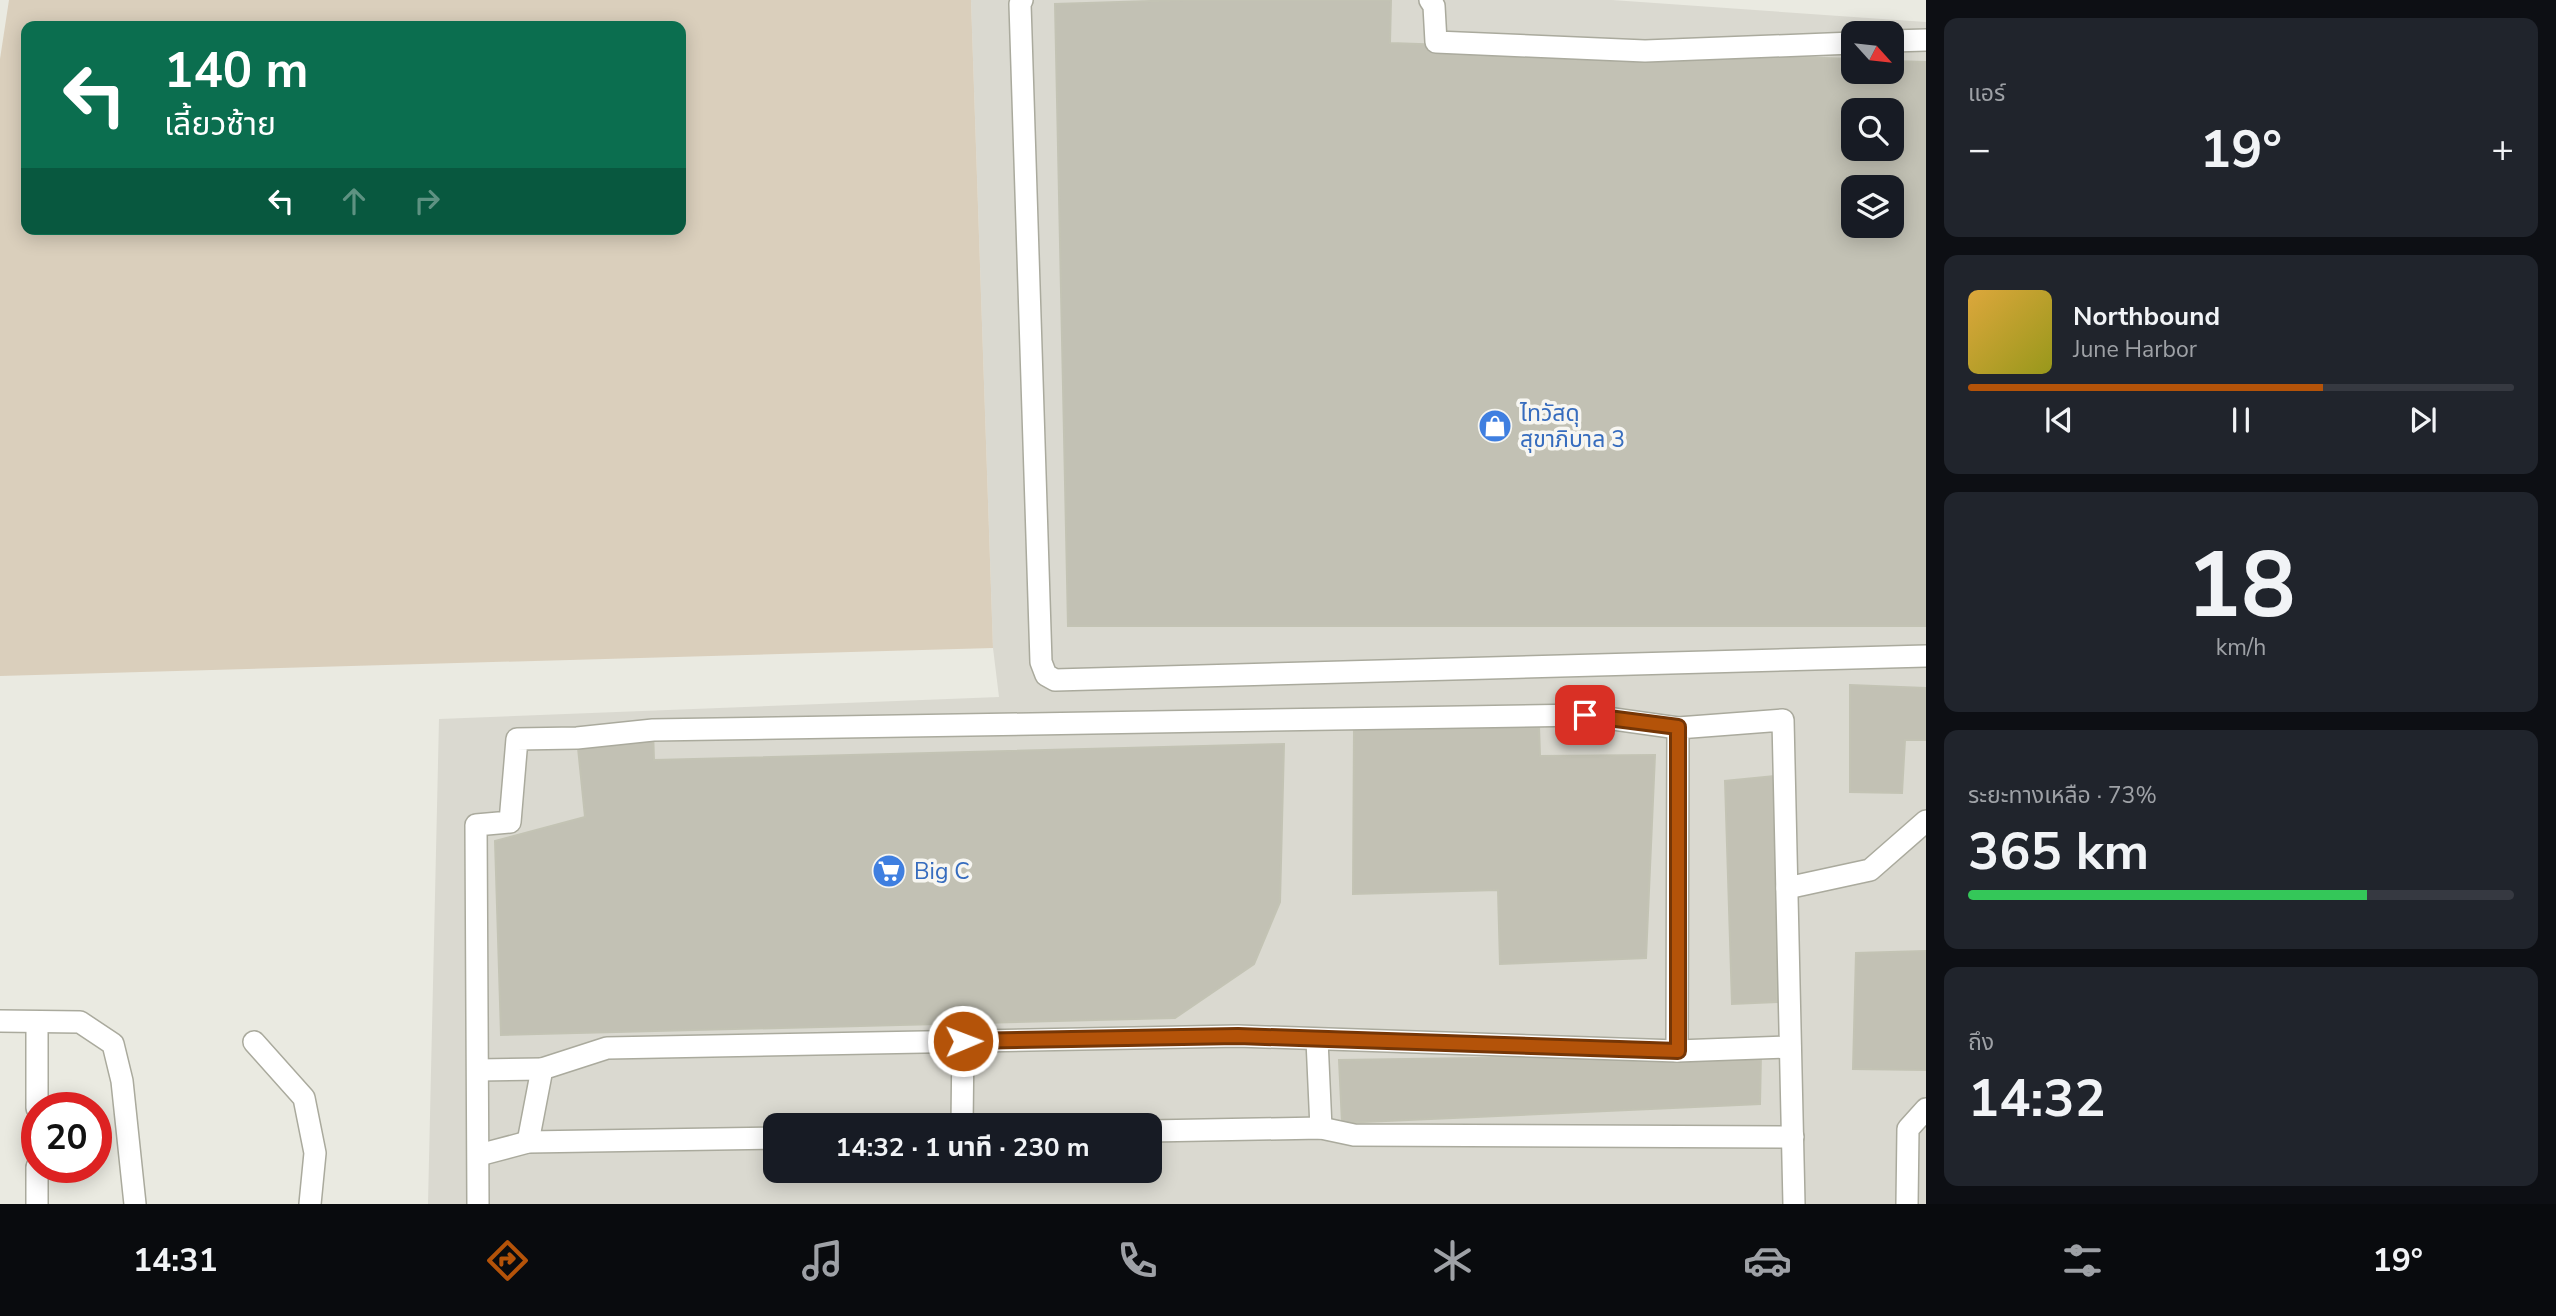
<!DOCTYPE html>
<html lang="th">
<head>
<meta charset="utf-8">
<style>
  body { margin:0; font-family:"Nunito Sans","Noto Sans Thai",sans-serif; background:#20242c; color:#f1f3f6; height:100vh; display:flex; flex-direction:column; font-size:26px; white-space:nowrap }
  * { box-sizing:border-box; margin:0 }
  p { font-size:23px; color:#9ea1a6 }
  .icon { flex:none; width:38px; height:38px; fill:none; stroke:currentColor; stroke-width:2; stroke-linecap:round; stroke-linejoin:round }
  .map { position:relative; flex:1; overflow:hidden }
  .side { display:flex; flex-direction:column; gap:18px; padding:18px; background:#0d0f14; width:630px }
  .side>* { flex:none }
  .top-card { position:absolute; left:21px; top:21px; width:665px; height:214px; border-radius:14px; box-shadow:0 4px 18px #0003; background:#0b6e4f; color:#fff; overflow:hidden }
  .needle { width:46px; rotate:117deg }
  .tools { position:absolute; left:1841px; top:21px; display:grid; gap:14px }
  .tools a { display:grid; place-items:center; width:63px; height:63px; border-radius:14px; background:#171b24; box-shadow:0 4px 18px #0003; font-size:35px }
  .speed { position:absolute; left:21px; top:1092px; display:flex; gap:14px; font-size:35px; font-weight:700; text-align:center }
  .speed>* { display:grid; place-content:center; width:91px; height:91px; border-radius:50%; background:#171b24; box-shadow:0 4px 18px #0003; line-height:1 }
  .speed .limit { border:10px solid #d22; background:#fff; color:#111 }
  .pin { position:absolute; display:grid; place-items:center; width:60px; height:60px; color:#fff; margin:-30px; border-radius:14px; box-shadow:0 4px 10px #0006 }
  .me { position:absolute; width:77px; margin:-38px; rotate:89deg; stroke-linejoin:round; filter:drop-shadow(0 0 5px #0008) }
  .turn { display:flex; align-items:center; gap:24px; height:147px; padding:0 28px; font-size:32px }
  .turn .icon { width:91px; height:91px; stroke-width:2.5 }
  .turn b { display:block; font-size:49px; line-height:60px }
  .lanes { display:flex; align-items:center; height:66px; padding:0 28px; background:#0003; justify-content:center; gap:35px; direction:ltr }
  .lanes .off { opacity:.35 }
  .big { font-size:52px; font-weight:700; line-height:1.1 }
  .side .card { flex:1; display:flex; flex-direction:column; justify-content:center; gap:10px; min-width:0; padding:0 24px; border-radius:14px; background:#20242c }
  .side .dial { align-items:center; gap:0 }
  .dial b { font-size:91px; line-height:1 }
  .song { display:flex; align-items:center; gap:21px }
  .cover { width:84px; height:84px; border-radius:10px; background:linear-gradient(135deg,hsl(40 70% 55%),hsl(60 70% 35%)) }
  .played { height:7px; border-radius:4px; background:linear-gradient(90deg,#b45309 65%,#363941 65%) }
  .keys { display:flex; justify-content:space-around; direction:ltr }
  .heat { display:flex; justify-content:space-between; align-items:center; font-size:38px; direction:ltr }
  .charge { height:10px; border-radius:5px; background:linear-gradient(90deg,#34c759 73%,#363941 0) }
  .trip { position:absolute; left:763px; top:1113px; width:399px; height:70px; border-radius:14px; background:#171b24; box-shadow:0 4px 18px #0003; font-weight:700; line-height:70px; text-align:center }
  .tabs { display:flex; height:112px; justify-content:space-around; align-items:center; background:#090b0e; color:#9ea1a6 }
  .tabs .icon { width:49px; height:49px }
  .tabs .current { color:#b45309 }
  .tabs b { font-size:32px; color:#f1f3f6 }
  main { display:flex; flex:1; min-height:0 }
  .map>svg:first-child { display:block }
  .built { fill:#dad9d0; fill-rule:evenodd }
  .green { fill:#dacfbc; fill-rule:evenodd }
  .building { fill:#c2c1b4; stroke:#c3c3b4; stroke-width:2; fill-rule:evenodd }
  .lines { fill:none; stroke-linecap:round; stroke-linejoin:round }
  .minor-casing { stroke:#aaaa9d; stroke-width:24 }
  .minor { stroke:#fff; stroke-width:21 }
  .route-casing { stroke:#753606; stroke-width:18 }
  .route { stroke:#b45309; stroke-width:12 }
  .labels { text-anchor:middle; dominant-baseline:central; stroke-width:7; stroke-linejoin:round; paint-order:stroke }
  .shop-label { font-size:23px; fill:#366cbe; stroke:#f7f6f1; text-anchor:start }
</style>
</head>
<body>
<main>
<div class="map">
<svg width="1926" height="1204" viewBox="0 0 1926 1204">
  <rect width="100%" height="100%" fill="#eaeae1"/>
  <!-- built -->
  <path class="built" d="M971,0H1612L1926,22V1204H428L439,719L999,697L993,648ZM1853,33H1892V72H1853ZM1853,110H1892V149H1853ZM1853,187H1892V226H1853ZM775,1125H1150V1171H775Z"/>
  <!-- green -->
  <path class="green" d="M9,0H971L993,648L0,676V59ZM26,26H681V229H26Z"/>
  <!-- building -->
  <g class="building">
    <path d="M1183,0H1391L1390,43L1853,59V72H1892V61L1926,62V626H1068L1055,4ZM1853,110H1892V149H1853ZM1853,187H1892V226H1853Z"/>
    <path d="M1850,685L1926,688V740H1905L1902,793L1850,792Z"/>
    <path d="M1539,726L1540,756L1655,755L1646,958L1500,964L1498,890L1353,894L1354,730Z"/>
    <path d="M653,730L654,760L1284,744L1280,902L1254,964L1175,1018L501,1035L495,841L585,817L577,738Z"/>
    <path d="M1774,776L1777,1002L1732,1004L1725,781Z"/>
    <path d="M1926,951V1070L1853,1069L1856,953Z"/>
    <path d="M1761,1054L1760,1104L1342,1123L1339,1060Z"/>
  </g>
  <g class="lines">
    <defs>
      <g id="minor">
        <path d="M1022,0L1020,4L1041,662L1046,675L1055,680L1926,656"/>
        <path d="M1430,0L1434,6L1436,42L1645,51L1853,43"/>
        <path d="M1892,41L1926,40"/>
        <path d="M1787,888L1870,870L1926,821"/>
        <path d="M0,1021L80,1022L113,1044L122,1081L135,1204"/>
        <path d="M37,1022V1108"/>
        <path d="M1317,1040L1321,1128"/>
        <path d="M254,1042L304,1098L315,1153L310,1204"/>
        <path d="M1677,1051L1678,728L1783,720L1794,1204"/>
        <path d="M478,1070L542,1069"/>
        <path d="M962,1125L963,1041"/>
        <path d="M1150,1131L1321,1128L1354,1135L1793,1137"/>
        <path d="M528,1142L542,1069L607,1048L1238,1036L1677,1051L1790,1047"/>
        <path d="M479,1155L528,1142L775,1138"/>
        <path d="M37,1167V1204"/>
        <path d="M478,1204L476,825L510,822L517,739L577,738L653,730L1585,715L1678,728"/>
        <path d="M1907,1204L1908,1129L1926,1109"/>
      </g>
    </defs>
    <!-- minor casing -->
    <use href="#minor" class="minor-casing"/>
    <!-- minor -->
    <use href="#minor" class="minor"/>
  </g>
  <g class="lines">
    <defs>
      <path id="route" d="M963,1041L1238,1036L1678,1051V727L1585,715"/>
    </defs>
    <!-- route casing -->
    <use href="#route" class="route-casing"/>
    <!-- route -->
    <use href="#route" class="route"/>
  </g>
  <!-- icons -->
  <defs>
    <symbol id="shop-disc" viewBox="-11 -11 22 22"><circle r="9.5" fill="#3f7fe0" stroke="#f7f6f1"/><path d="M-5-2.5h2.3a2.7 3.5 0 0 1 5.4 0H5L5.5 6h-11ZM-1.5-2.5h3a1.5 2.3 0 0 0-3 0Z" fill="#fff"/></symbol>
    <symbol id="supermarket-disc" viewBox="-11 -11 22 22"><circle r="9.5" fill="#3f7fe0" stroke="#f7f6f1"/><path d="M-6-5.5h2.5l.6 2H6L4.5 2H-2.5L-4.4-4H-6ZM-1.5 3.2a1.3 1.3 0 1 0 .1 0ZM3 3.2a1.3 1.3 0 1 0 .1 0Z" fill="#fff"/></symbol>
  </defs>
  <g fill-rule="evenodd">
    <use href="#shop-disc" x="1476" y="407" width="38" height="38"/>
    <use href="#supermarket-disc" x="870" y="852" width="38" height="38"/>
  </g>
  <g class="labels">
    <!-- shop labels -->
    <g class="shop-label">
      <text x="1520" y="413">ไทวัสดุ<tspan x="1520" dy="26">สุขาภิบาล 3</tspan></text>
      <text x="914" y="871">Big C</text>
    </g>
  </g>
</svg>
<div class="tools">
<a><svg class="needle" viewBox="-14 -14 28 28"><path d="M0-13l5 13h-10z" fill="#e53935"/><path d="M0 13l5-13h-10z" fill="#9ea1a6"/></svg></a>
<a><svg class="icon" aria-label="search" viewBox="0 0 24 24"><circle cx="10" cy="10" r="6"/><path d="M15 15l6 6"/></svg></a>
<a><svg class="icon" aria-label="layers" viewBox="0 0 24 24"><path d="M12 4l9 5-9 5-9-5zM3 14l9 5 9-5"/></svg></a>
</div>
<div class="speed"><div class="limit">20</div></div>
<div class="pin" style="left:1585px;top:715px;background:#d93025"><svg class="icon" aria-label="arrive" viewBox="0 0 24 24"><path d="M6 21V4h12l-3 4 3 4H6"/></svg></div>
<svg class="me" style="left:963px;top:1041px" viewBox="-20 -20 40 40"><circle r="17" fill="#b45309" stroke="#fff" stroke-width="3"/><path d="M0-11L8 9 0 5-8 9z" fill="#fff"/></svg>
<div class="trip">14:32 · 1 นาที · 230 m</div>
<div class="top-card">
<div class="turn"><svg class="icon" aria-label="left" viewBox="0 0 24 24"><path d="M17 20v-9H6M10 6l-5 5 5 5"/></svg><div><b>140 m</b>เลี้ยวซ้าย</div></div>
<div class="lanes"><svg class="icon" aria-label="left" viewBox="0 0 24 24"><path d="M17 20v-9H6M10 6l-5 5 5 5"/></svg><svg class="icon off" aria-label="ahead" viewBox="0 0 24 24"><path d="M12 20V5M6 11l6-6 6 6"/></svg><svg class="icon off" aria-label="right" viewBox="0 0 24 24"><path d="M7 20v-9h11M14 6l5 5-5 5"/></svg></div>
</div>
</div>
<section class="side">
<div class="card"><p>แอร์</p>
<div class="heat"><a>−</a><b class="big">19°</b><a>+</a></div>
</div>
<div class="card">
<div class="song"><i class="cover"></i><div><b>Northbound</b><p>June Harbor</p></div></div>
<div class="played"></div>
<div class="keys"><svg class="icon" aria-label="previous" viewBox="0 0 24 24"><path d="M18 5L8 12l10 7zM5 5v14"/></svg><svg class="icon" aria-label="pause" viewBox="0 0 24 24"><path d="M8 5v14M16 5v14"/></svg><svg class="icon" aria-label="next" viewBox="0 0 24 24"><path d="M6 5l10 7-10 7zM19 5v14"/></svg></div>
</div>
<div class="card dial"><b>18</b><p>km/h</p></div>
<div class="card"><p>ระยะทางเหลือ · 73%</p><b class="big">365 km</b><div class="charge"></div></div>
<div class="card"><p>ถึง</p><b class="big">14:32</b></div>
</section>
</main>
<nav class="tabs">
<b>14:31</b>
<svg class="icon current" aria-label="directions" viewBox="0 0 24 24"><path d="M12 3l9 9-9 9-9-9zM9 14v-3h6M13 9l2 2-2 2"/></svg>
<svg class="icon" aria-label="music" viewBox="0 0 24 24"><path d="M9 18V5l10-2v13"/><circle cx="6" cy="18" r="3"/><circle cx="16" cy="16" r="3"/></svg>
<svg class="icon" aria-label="phone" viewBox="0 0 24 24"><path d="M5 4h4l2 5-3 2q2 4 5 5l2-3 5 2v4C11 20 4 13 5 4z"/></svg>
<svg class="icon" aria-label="climate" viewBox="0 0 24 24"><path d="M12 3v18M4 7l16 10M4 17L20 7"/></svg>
<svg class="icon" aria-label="car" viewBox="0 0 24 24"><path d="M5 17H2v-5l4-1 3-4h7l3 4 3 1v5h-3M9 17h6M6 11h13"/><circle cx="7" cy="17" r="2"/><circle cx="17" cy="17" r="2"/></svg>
<svg class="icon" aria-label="filters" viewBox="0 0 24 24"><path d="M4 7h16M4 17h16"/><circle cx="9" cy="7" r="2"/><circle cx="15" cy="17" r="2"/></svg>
<b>19°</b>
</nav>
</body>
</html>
